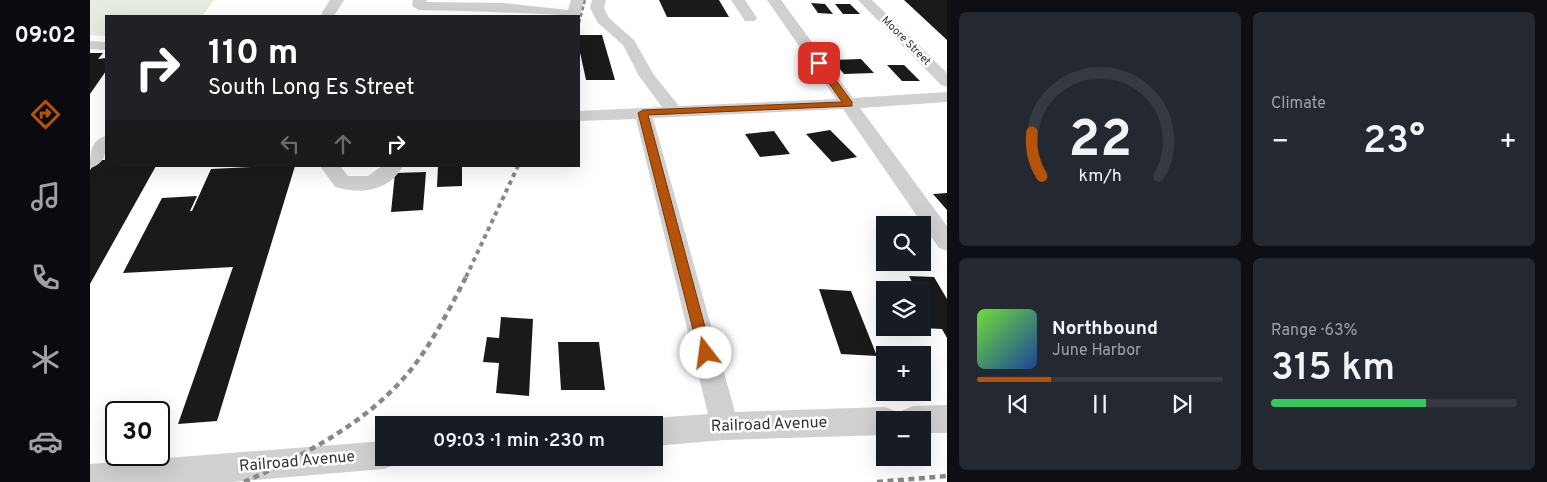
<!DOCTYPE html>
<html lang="en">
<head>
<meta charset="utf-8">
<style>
  body { margin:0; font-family:Overpass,sans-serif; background:#242831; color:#f1f3f6; height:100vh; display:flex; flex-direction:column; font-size:19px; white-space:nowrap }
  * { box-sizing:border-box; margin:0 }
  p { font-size:16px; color:#9ea1a6 }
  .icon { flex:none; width:28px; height:28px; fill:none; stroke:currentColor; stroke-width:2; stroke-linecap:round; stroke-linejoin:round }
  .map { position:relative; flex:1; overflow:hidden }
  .panel { display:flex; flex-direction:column; gap:12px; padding:12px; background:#0d0f14; width:600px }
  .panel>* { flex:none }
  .top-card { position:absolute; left:15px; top:15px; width:475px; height:152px; border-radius:0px; box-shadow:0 5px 20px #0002; background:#202124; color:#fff; overflow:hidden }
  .fabs { position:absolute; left:786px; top:216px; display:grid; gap:10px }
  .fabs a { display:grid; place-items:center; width:55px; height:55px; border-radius:0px; background:#171b24; box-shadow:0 5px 20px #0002; font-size:25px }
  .speed { position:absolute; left:15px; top:401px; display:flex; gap:10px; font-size:25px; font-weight:700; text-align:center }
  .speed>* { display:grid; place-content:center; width:65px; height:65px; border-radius:50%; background:#171b24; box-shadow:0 5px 20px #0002; line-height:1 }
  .speed .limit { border:2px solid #111; border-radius:8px; background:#fff; color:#111 }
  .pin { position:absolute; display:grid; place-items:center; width:42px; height:42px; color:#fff; margin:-21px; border-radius:10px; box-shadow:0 2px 8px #0006 }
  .me { position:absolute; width:55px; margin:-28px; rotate:345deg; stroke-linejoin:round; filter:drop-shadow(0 0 4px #0008) }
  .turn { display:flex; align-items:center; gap:18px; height:105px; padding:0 20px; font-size:22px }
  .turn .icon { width:65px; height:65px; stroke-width:2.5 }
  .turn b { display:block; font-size:35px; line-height:42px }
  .lanes { display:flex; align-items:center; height:48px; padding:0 20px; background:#0003; justify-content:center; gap:25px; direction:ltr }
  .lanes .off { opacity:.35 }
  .big { font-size:38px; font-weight:600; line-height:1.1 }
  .panel .card { flex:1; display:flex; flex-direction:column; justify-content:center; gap:8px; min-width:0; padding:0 18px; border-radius:8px; background:#242831 }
  .panel .dial { align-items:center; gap:0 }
  .dial svg { height:130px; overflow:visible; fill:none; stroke:#363941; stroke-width:7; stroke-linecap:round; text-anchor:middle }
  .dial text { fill:#f1f3f6; stroke:none }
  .song { display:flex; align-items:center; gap:15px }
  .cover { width:60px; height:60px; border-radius:8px; background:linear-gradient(135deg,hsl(100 70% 55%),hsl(220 70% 35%)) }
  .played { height:5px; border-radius:2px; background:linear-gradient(90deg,#b45309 30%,#363941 30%) }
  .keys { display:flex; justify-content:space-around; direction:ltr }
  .heat { display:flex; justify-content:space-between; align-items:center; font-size:28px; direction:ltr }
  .charge { height:8px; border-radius:4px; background:linear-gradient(90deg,#34c759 63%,#363941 0) }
  .panel .tiles { flex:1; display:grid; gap:12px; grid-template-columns:repeat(2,1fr) }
  .trip { position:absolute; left:285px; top:416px; width:288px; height:50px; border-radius:0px; background:#171b24; box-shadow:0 5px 20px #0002; font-weight:600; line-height:50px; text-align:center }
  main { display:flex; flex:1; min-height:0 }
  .dock { display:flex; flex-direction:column; width:90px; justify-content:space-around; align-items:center; background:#090b0e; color:#9ea1a6 }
  .dock .icon { width:35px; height:35px }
  .dock .selected { color:#b45309 }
  .dock b { font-size:22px; color:#f1f3f6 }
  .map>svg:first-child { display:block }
  .green { fill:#e6ecdf }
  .building { fill:#1a1a1a }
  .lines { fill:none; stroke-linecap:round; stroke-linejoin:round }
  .minor { fill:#d0d0d0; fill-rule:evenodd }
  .rail-far2 { stroke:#888; stroke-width:2.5; stroke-dasharray:4 2.5; stroke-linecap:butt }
  .rail-far1 { stroke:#888; stroke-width:4; stroke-dasharray:4.5 4; stroke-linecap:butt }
  .rail { stroke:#888; stroke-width:4.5; stroke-dasharray:6 4.5; stroke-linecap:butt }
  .route { fill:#b45309; stroke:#753606 }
  .labels { text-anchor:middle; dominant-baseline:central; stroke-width:5; stroke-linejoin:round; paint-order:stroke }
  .far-street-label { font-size:11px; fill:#333; stroke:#fff }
  .near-street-label { font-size:16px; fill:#333; stroke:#fff }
</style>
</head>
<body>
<main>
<nav class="dock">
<b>09:02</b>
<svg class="icon selected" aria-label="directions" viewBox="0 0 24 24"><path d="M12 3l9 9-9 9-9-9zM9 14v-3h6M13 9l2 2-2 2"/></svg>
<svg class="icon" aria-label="music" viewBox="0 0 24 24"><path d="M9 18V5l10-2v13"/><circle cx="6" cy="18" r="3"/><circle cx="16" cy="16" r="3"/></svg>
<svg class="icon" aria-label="phone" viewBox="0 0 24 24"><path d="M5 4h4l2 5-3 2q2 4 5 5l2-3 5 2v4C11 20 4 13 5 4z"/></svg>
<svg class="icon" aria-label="climate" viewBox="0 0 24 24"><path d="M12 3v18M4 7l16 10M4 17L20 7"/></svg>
<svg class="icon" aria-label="car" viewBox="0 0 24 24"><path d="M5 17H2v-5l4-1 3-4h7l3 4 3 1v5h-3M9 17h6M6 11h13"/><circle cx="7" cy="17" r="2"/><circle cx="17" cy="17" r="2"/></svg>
</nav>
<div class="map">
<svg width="857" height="482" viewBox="0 0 857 482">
  <rect width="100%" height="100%" fill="#fff"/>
  <!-- green -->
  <path class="green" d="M0,0H124L112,16H16V36L0,35Z"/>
  <!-- building -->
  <g class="building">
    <path d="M569,0H629L639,17H577Z"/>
    <path d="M814,0H857V40Z"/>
    <path d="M721,3L735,4L743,14L728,13Z"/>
    <path d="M745,4H760L770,14H753Z"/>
    <path d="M489,35H512L525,80H496L489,48Z"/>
    <path d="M0,53H13L8,59L16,58V71L0,94Z"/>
    <path d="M771,59L784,73L754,74L742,60Z"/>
    <path d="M797,65H814L830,81H812Z"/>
    <path d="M740,130L767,157L742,162L716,134Z"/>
    <path d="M684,131L700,154L670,157L655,134Z"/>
    <path d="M7,160H16V166H66L0,284V170Z"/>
    <path d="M179,166H205L127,421L88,424L143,267L33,273L72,198L107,196L100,211H102L121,169Z"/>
    <path d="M348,166H372V186L347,187Z"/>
    <path d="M336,172L333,210L301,212L305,173Z"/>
    <path d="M857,193V210L843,194Z"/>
    <path d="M819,276L844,277L857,299V338L852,329L832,328V290H826Z"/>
    <path d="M787,287L818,288V290H795V304Z"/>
    <path d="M729,289L761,291L787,356L751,354Z"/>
    <path d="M411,317L443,319L439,396L406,393L409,363L393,362L397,337L409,338Z"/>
    <path d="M468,342H509L515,390H471Z"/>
  </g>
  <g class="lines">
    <!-- minor -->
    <g class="minor">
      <path d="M240,0H254L244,16H230Z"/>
      <path d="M323,0H337L336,2L413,3L478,10L481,0H495L489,16C436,13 382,11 329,10L322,6Z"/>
      <path d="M502,0H516L514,8L519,18L544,40L564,75L589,106L746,99L677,0H691L763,98L857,92V102L770,108L857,226V251L849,248L753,109L563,118L645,412L795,407L805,411L808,420H795V435L635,440L564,446V425H553L554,422L564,418L618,414L546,119L489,121V111L572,107L549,76L533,45L508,23L500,8Z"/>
      <path d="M641,0H655L667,18L665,21H655Z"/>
      <path d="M768,0H782L857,73V87L851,85Z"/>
      <path d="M0,41L16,42V50L0,49Z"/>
      <path d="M16,136C17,150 16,164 0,168C0,154 0,140 16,136Z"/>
      <path d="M230,166H250L258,176H278L292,166H313C299,191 271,195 245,187Z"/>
      <path d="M857,405V433H832V420H809L813,410L823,406Z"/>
      <path d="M294,441V458H307L304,465L294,469L141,482H0V464Z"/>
    </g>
    <!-- rail-far2 -->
    <path class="rail-far2" d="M489,23L495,0"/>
    <!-- rail-far1 -->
    <path class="rail-far1" d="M376,277L428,166"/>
    <!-- rail -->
    <g class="rail">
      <path d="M154,482C215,455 281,421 323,367C344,340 361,306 377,275"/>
      <path d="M787,482L857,476"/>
    </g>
  </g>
  <!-- route -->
  <path class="route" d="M726,61H732L762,102V106L558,115L622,353L620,357L616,359L611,357L609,353L548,113L553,110L752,102L725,63Z"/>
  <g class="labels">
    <!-- far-street labels -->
    <g class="far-street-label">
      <text transform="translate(816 41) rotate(45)">Moore Street</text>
    </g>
    <!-- near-street labels -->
    <g class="near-street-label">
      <text transform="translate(679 425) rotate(-2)">Railroad Avenue</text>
      <text transform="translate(207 462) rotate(-5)">Railroad Avenue</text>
    </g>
  </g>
</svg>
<div class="fabs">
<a><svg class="icon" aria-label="search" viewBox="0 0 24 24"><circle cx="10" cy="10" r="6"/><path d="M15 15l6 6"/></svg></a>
<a><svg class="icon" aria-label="layers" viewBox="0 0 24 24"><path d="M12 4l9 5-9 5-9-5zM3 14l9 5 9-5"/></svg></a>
<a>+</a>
<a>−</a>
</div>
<div class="speed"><div class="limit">30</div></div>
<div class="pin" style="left:729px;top:63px;background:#d93025"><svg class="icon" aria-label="arrive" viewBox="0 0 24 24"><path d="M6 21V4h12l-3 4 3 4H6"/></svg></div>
<svg class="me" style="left:616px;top:353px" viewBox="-20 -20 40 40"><circle r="19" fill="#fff"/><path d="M0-13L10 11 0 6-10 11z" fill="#b45309"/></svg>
<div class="trip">09:03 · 1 min · 230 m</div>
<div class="top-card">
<div class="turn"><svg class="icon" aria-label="right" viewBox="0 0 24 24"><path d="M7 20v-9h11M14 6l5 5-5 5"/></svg><div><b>110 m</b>South Long Es Street</div></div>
<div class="lanes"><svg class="icon off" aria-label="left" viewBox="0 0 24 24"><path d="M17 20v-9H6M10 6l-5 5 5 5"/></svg><svg class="icon off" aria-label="ahead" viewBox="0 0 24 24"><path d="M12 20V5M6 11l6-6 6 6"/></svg><svg class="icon" aria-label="right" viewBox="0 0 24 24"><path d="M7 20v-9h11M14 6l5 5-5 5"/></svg></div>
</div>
</div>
<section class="panel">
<div class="tiles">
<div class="card dial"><svg viewBox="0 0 100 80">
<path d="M14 69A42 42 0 1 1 86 69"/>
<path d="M14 69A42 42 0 0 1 8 42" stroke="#b45309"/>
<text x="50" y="56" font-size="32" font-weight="700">22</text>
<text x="50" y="72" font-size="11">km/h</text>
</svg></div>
<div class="card"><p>Climate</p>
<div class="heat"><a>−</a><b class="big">23°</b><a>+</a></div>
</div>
<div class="card">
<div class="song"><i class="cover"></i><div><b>Northbound</b><p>June Harbor</p></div></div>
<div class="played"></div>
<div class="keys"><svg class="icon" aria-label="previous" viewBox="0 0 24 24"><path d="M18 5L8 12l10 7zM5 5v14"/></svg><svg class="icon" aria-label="pause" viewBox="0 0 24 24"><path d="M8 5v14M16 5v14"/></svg><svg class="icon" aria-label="next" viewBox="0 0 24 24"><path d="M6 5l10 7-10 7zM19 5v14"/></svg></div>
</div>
<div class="card"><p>Range · 63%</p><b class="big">315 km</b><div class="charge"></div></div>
</div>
</section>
</main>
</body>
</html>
